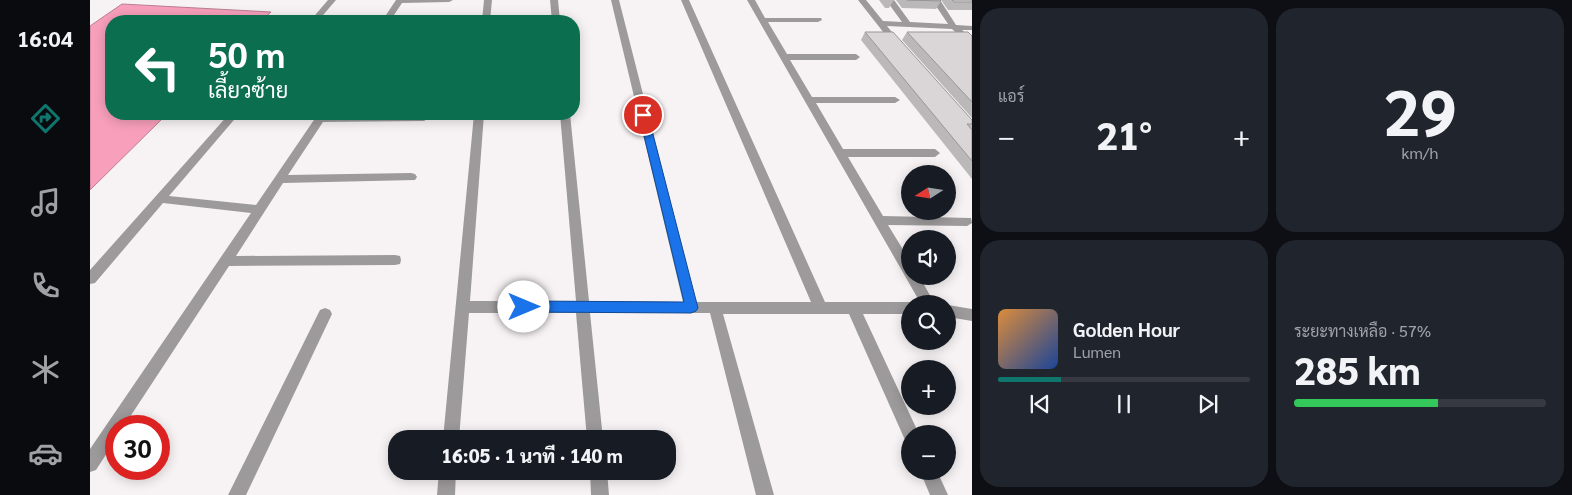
<!DOCTYPE html>
<html lang="th">
<head>
<meta charset="utf-8">
<style>
  body { margin:0; font-family:Georgia,Sarabun,serif; background:#20242c; color:#f1f3f6; height:100vh; display:flex; flex-direction:column; font-size:19px; white-space:nowrap }
  * { box-sizing:border-box; margin:0 }
  p { font-size:16px; color:#9ea1a6 }
  .icon { flex:none; width:28px; height:28px; fill:none; stroke:currentColor; stroke-width:2; stroke-linecap:round; stroke-linejoin:round }
  .map { position:relative; flex:1; overflow:hidden }
  .side { display:flex; flex-direction:column; gap:8px; padding:8px; background:#0d0f14; width:600px }
  .side>* { flex:none }
  .banner { position:absolute; left:15px; top:15px; width:475px; height:105px; border-radius:20px; box-shadow:0 2px 12px #0003; background:#0b6e4f; color:#fff; overflow:hidden }
  .needle { width:32px; rotate:258deg }
  .fabs { position:absolute; left:811px; top:165px; display:grid; gap:10px }
  .fabs a { display:grid; place-items:center; width:55px; height:55px; border-radius:50%; background:#171b24; box-shadow:0 2px 12px #0003; font-size:25px }
  .speed { position:absolute; left:15px; top:415px; display:flex; gap:10px; font-size:25px; font-weight:700; text-align:center }
  .speed>* { display:grid; place-content:center; width:65px; height:65px; border-radius:50%; background:#171b24; box-shadow:0 2px 12px #0003; line-height:1 }
  .speed .limit { border:8px solid #d22; background:#fff; color:#111 }
  .pin { position:absolute; display:grid; place-items:center; width:42px; height:42px; color:#fff; margin:-21px; border:2px solid #fff; border-radius:50%; box-shadow:0 1px 5px #0007 }
  .me { position:absolute; width:55px; margin:-28px; rotate:90deg; stroke-linejoin:round; filter:drop-shadow(0 0 4px #0008) }
  .turn { display:flex; align-items:center; gap:18px; height:105px; padding:0 20px; font-size:22px }
  .turn .icon { width:65px; height:65px; stroke-width:2.5 }
  .turn b { display:block; font-size:35px; line-height:42px }
  .big { font-size:38px; font-weight:800; line-height:1.1 }
  .side .tile { flex:1; display:flex; flex-direction:column; justify-content:center; gap:8px; min-width:0; padding:0 18px; border-radius:20px; background:#20242c }
  .side .dial { align-items:center; gap:0 }
  .dial b { font-size:65px; line-height:1 }
  .song { display:flex; align-items:center; gap:15px }
  .cover { width:60px; height:60px; border-radius:8px; background:linear-gradient(135deg,hsl(30 70% 55%),hsl(220 70% 35%)) }
  .played { height:5px; border-radius:2px; background:linear-gradient(90deg,#0f766e 25%,#363941 25%) }
  .keys { display:flex; justify-content:space-around; direction:ltr }
  .heat { display:flex; justify-content:space-between; align-items:center; font-size:28px; direction:ltr }
  .charge { height:8px; border-radius:4px; background:linear-gradient(90deg,#34c759 57%,#363941 0) }
  .side .tiles { flex:1; display:grid; gap:8px; grid-template-columns:repeat(2,1fr) }
  .trip { position:absolute; left:298px; top:430px; width:288px; height:50px; border-radius:20px; background:#171b24; box-shadow:0 2px 12px #0003; font-weight:800; line-height:50px; text-align:center }
  main { display:flex; flex:1; min-height:0 }
  .tabs { display:flex; flex-direction:column; width:90px; justify-content:space-around; align-items:center; background:#090b0e; color:#9ea1a6 }
  .tabs .icon { width:35px; height:35px }
  .tabs .active { color:#0f766e }
  .tabs b { font-size:22px; color:#f1f3f6 }
  .map>svg:first-child { display:block }
  .water { fill:#f89fbc; stroke:#bb7d91 }
  .lines { fill:none; stroke-linecap:round; stroke-linejoin:round }
  .minor { fill:#9c9a9b; fill-rule:evenodd }
  .wall { fill:#bbb8b9 }
  .building { fill:#dad6d7; stroke:#999696 }
  .route { fill:#1a73e8; stroke:#114b97 }
</style>
</head>
<body>
<main>
<nav class="tabs">
<b>16:04</b>
<svg class="icon active" aria-label="directions" viewBox="0 0 24 24"><path d="M12 3l9 9-9 9-9-9zM9 14v-3h6M13 9l2 2-2 2"/></svg>
<svg class="icon" aria-label="music" viewBox="0 0 24 24"><path d="M9 18V5l10-2v13"/><circle cx="6" cy="18" r="3"/><circle cx="16" cy="16" r="3"/></svg>
<svg class="icon" aria-label="phone" viewBox="0 0 24 24"><path d="M5 4h4l2 5-3 2q2 4 5 5l2-3 5 2v4C11 20 4 13 5 4z"/></svg>
<svg class="icon" aria-label="climate" viewBox="0 0 24 24"><path d="M12 3v18M4 7l16 10M4 17L20 7"/></svg>
<svg class="icon" aria-label="car" viewBox="0 0 24 24"><path d="M5 17H2v-5l4-1 3-4h7l3 4 3 1v5h-3M9 17h6M6 11h13"/><circle cx="7" cy="17" r="2"/><circle cx="17" cy="17" r="2"/></svg>
</nav>
<div class="map">
<svg width="882" height="495" viewBox="0 0 882 495">
  <rect width="100%" height="100%" fill="#f7f3f4"/>
  <!-- water -->
  <path class="water" d="M32,4L181,12L171,21H21V114H77L0,190V26Z"/>
  <g class="lines">
    <!-- minor -->
    <g class="minor">
      <path d="M238,0H246L228,21H220Z"/>
      <path d="M306,0H363L359,2L312,3L300,21H292Z"/>
      <path d="M394,0H402L400,21H392Z"/>
      <path d="M460,0H468L470,21H462Z"/>
      <path d="M521,0H529L606,302H721L591,0H599L735,302H820L825,304H820V314H773L829,434H820V442L815,440L759,314H633L684,495H666L620,313H500L513,439H497L486,313H379L369,439H353L384,114H394L380,301H486L470,114H480L499,301L593,302Z"/>
      <path d="M657,0H665L675,18H731L732,20L728,22H678L697,54H766L770,57L766,60H700L722,97H805L810,100L805,103H726L753,149H845L850,153L845,157H758L793,216L881,218L882,223L877,226L798,225L820,261V276H829L845,304H831Z"/>
      <path d="M768,0H776L793,21L812,22L796,0H804L820,22L858,24L842,0H850L866,25L882,26V30H872L882,39V47L862,29L797,26L812,45L805,47Z"/>
      <path d="M139,114H149L79,196L166,205L228,114H238L237,116H337L339,118L334,121L233,122L198,175L321,173L325,174L327,177L325,180L193,183L146,256L305,255L310,256L311,260L310,264L305,265L139,266L34,426H26V439L6,470L0,472V449L161,213L73,203L5,283L0,284V270Z"/>
      <path d="M858,305L882,309V321L858,317Z"/>
      <path d="M235,308L240,310L242,314L156,495H138L230,310Z"/>
      <path d="M349,471H366L365,495H347Z"/>
      <path d="M500,471H517L519,495H501Z"/>
      <path d="M830,471H847L858,495H840Z"/>
    </g>
  </g>
  <!-- wall -->
  <g class="wall">
    <path d="M789,0H804L799,8H795Z"/>
    <path d="M806,0H850L851,1L846,9L812,8Z"/>
    <path d="M851,0H882V10H858Z"/>
    <path d="M775,32L882,120V179L771,40Z"/>
    <path d="M817,32L882,36V118L812,40Z"/>
  </g>
  <!-- building -->
  <g class="building">
    <path d="M817,0H850L851,1Z"/>
    <path d="M862,0H882V2H864Z"/>
    <path d="M775,32H803L882,120V124H877L882,130V161Z"/>
    <path d="M817,32H878L882,36V102Z"/>
  </g>
  <!-- route -->
  <path class="route" d="M550,113H557L558,115L608,308L606,311L601,313L434,312L429,311L428,307L429,303L434,301L594,302L549,115Z"/>
</svg>
<div class="fabs">
<a><svg class="needle" viewBox="-14 -14 28 28"><path d="M0-13l5 13h-10z" fill="#e53935"/><path d="M0 13l5-13h-10z" fill="#9ea1a6"/></svg></a>
<a><svg class="icon" aria-label="sound" viewBox="0 0 24 24"><path d="M4 9h4l5-4v14l-5-4H4zM17 9q2 3 0 6"/></svg></a>
<a><svg class="icon" aria-label="search" viewBox="0 0 24 24"><circle cx="10" cy="10" r="6"/><path d="M15 15l6 6"/></svg></a>
<a>+</a>
<a>−</a>
</div>
<div class="speed"><div class="limit">30</div></div>
<div class="pin" style="left:553px;top:115px;background:#d93025"><svg class="icon" aria-label="arrive" viewBox="0 0 24 24"><path d="M6 21V4h12l-3 4 3 4H6"/></svg></div>
<svg class="me" style="left:434px;top:307px" viewBox="-20 -20 40 40"><circle r="19" fill="#fff"/><path d="M0-13L10 11 0 6-10 11z" fill="#1a73e8"/></svg>
<div class="trip">16:05 · 1 นาที · 140 m</div>
<div class="banner">
<div class="turn"><svg class="icon" aria-label="left" viewBox="0 0 24 24"><path d="M17 20v-9H6M10 6l-5 5 5 5"/></svg><div><b>50 m</b>เลี้ยวซ้าย</div></div>
</div>
</div>
<section class="side">
<div class="tiles">
<div class="tile"><p>แอร์</p>
<div class="heat"><a>−</a><b class="big">21°</b><a>+</a></div>
</div>
<div class="tile dial"><b>29</b><p>km/h</p></div>
<div class="tile">
<div class="song"><i class="cover"></i><div><b>Golden Hour</b><p>Lumen</p></div></div>
<div class="played"></div>
<div class="keys"><svg class="icon" aria-label="previous" viewBox="0 0 24 24"><path d="M18 5L8 12l10 7zM5 5v14"/></svg><svg class="icon" aria-label="pause" viewBox="0 0 24 24"><path d="M8 5v14M16 5v14"/></svg><svg class="icon" aria-label="next" viewBox="0 0 24 24"><path d="M6 5l10 7-10 7zM19 5v14"/></svg></div>
</div>
<div class="tile"><p>ระยะทางเหลือ · 57%</p><b class="big">285 km</b><div class="charge"></div></div>
</div>
</section>
</main>
</body>
</html>
